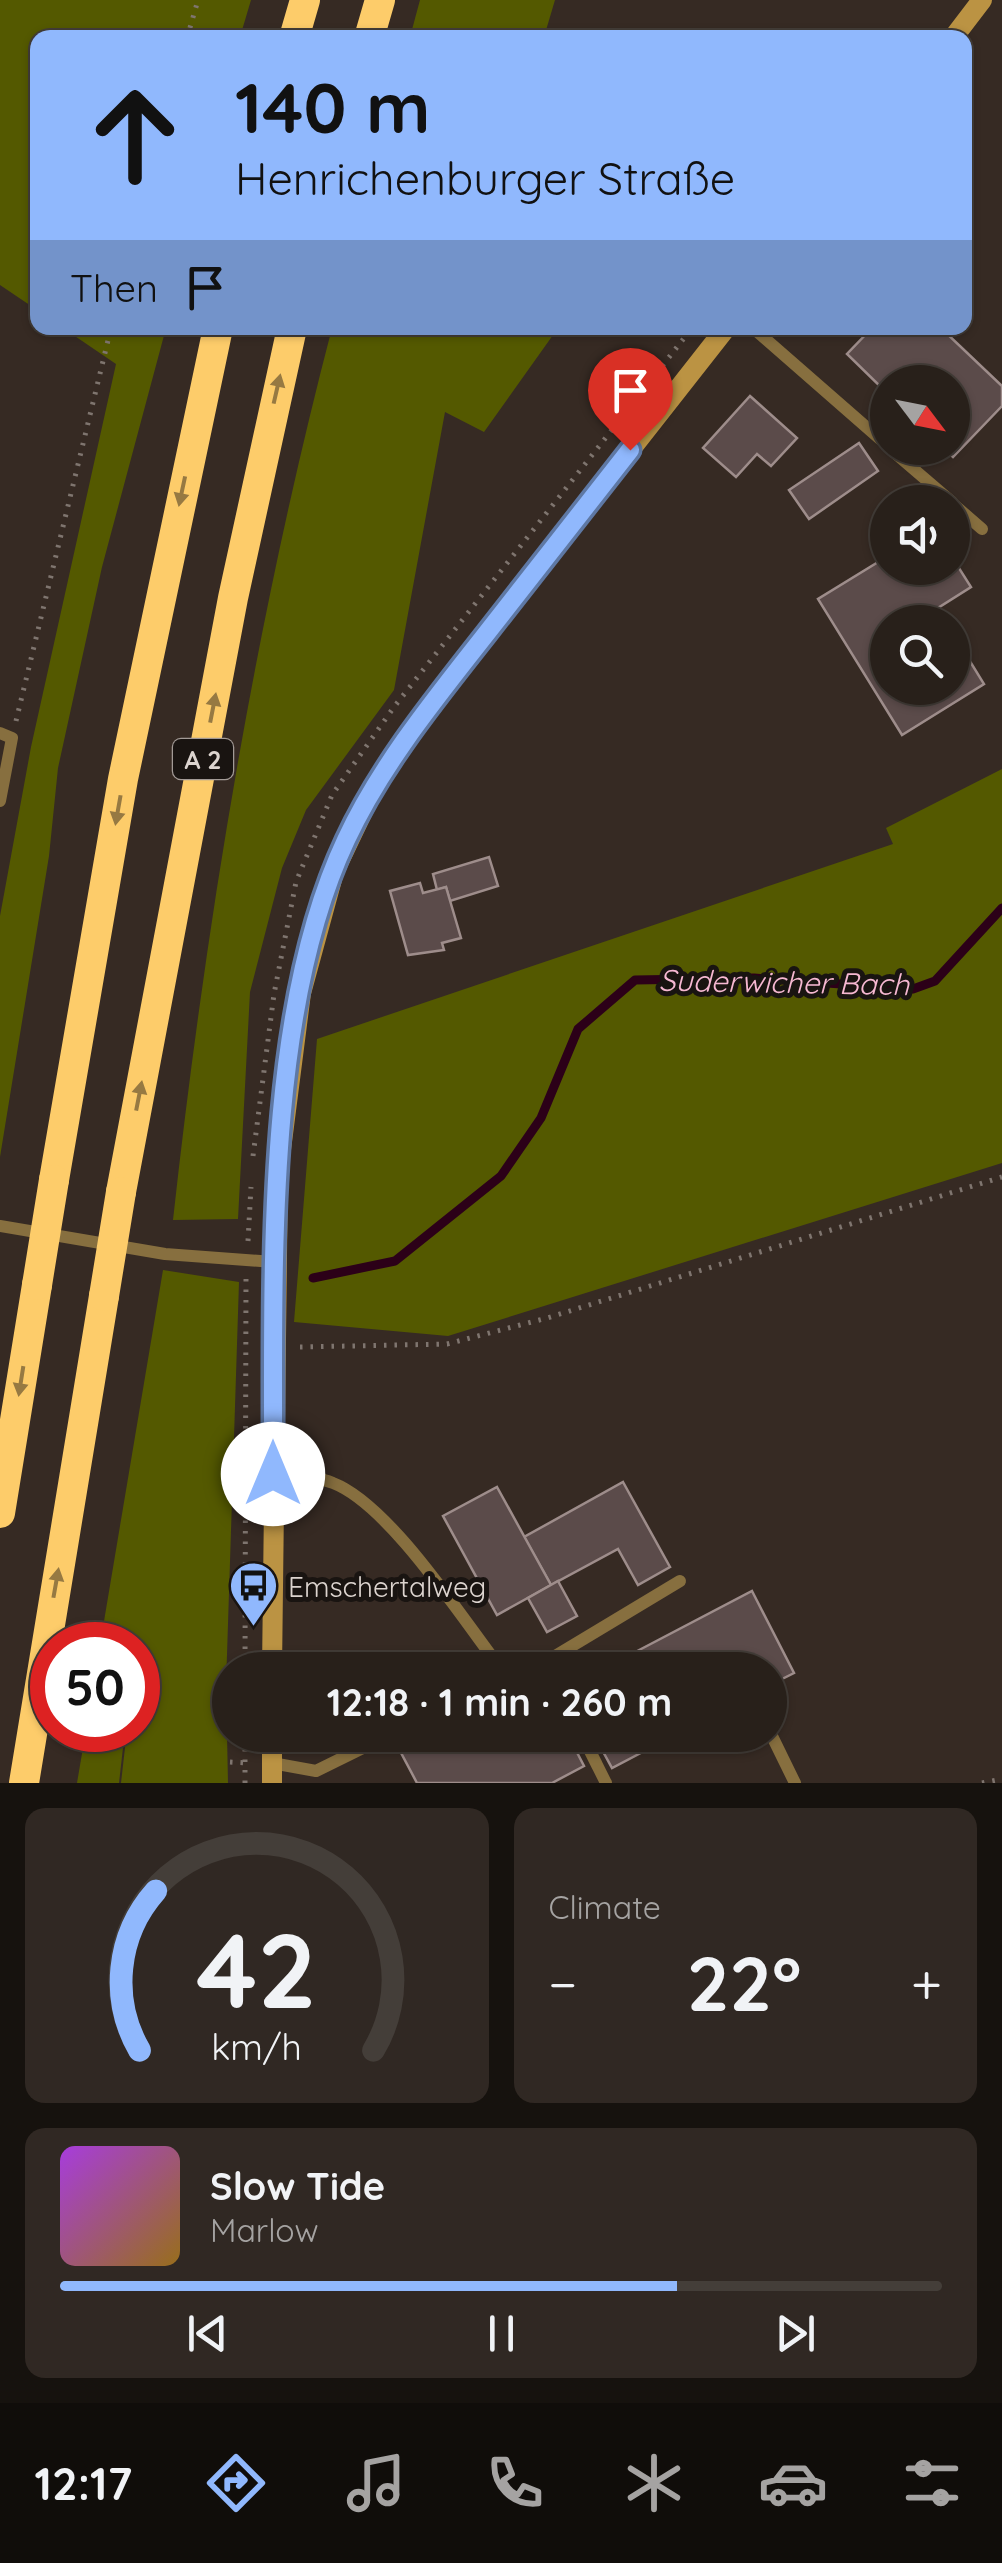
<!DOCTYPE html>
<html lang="en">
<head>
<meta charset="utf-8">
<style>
  body { margin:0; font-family:Quicksand,sans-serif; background:#302823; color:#f1f3f6; height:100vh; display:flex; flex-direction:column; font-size:38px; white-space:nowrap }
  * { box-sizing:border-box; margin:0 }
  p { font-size:32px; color:#a5a3a2 }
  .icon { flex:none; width:55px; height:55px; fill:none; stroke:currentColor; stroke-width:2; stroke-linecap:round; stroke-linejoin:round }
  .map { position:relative; height:1783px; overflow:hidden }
  .side { display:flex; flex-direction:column; gap:25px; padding:25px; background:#16120e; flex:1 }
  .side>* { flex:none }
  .banner { position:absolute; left:30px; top:30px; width:942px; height:305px; border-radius:20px; box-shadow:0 2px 8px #0004,0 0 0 2px #443e39; background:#90b8fd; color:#111; overflow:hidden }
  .needle { width:65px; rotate:122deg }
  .fabs { position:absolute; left:870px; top:365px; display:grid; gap:20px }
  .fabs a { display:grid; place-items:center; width:100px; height:100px; border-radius:50%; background:#28201a; box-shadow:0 2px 8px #0004,0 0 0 2px #443e39; font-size:50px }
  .speed { position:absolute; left:30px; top:1622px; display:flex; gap:20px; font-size:50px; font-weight:700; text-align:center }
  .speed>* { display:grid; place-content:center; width:130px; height:130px; border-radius:50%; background:#28201a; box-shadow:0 2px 8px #0004,0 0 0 2px #443e39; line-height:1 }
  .speed .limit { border:15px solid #d22; background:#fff; color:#111 }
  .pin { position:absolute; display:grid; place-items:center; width:85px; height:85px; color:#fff; margin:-102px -42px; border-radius:50% 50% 50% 0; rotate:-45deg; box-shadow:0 0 10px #0007 }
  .pin .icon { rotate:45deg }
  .me { position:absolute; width:110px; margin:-55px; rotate:0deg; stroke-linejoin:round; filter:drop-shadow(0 0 8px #0008) }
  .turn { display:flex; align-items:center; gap:35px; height:210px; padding:0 40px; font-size:45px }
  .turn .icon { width:130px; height:130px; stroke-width:2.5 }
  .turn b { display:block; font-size:70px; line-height:85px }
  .then { display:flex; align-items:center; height:95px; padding:0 40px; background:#0003; gap:20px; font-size:38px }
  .big { font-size:75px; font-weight:800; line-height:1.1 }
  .side .card { flex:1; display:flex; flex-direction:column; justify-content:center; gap:15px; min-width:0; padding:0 35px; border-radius:20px; background:#302823 }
  .side .dial { align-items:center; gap:0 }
  .dial svg { height:260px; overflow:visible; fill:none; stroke:#443e39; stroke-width:7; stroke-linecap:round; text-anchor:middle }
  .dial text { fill:#f1f3f6; stroke:none }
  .song { display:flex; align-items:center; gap:30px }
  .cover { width:120px; height:120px; border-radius:15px; background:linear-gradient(135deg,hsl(280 70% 55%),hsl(40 70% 35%)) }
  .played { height:10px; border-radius:5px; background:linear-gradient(90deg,#90b8fd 70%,#443e39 70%) }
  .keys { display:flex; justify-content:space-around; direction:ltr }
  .heat { display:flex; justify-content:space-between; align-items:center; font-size:55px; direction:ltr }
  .side .tiles { flex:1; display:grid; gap:25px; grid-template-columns:1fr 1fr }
  .card:last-child { grid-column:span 2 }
  .trip { position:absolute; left:212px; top:1652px; width:575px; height:100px; border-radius:50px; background:#28201a; box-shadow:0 2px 8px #0004,0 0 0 2px #443e39; font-weight:800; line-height:100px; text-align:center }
  .tab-bar { display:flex; height:160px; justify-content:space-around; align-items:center; background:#100d0a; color:#a5a3a2 }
  .tab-bar .icon { width:70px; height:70px }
  .tab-bar .current { color:#90b8fd }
  .tab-bar b { font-size:45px; color:#f1f3f6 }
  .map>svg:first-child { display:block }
  .green { fill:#545900 }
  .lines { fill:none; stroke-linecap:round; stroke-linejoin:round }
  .stream { stroke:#2c0018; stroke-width:9 }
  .building { fill:#5b4b4a; stroke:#9e8d8b; stroke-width:2.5 }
  .path { stroke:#7f756f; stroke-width:5; stroke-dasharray:2.5 8; stroke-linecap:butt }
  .service { stroke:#876f3f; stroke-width:12 }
  .secondary { stroke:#bb9343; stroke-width:20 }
  .motorway { stroke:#fdcc6a; stroke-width:30 }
  .motorway-bridge { stroke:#fdcc6a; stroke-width:30 }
  .oneway { fill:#967942 }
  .route-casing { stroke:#5e78a4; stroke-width:25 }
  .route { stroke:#90b8fd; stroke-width:18 }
  .labels { text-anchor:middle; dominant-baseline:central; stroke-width:10; stroke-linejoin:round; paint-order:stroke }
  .shield { fill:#191411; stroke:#a29a96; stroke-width:2.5 }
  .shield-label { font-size:25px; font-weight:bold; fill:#dcd4cf }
  .poi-label { font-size:28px; fill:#dcd4cf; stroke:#191411; text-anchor:start }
  .water-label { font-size:30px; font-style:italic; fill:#f6b8d2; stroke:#191411 }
</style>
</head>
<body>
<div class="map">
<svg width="1002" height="1783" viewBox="0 0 1002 1783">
  <rect width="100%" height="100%" fill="#362a23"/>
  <!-- green -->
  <g class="green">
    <path d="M0,0H251L240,37L38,38L37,310L0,285Z"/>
    <path d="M420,0H555L544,37H410Z"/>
    <path d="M63,328H166L102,567L58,768L49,856L0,1157V916L31,747L116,364Z"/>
    <path d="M332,328H558L484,432L445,412L394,690L306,810L282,868L250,992L238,1219L173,1220C206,921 256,619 332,328Z"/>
    <path d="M1002,769V1163L448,1336L294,1322L317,1039L893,844L886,828Z"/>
    <path d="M163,1270L239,1282L226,1686L228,1783H121L127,1730H138V1645H100Z"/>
    <path d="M86,1730H125L119,1783H77Z"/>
  </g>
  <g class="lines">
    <!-- stream -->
    <path class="stream" d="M313,1278L395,1261L501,1176L541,1118L578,1029L635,980L754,978L913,989L935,981L1002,908"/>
  </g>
  <!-- building -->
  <g class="building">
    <path d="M872,328H941L1002,386V406L953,457L943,448H952V382H888V394L847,354Z"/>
    <path d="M750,396L797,438L771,466L757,454L736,477L703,448Z"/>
    <path d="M859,443L878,471L809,519L789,490Z"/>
    <path d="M888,556V568H952V557L971,587L938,608L947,622H888V688H952V632L984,684L902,735L818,599Z"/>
    <path d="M489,857L498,886L450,901L446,887L437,890L433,874Z"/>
    <path d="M420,883L423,893L446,887L461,938L442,943L444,950L408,955L390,891Z"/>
    <path d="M623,1482L670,1567L638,1585L618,1549L551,1585L524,1537Z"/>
    <path d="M497,1487L551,1585L497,1615L443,1516Z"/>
    <path d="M558,1581L577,1616L547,1632L528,1598Z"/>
    <path d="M752,1591L794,1673L770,1685V1670H601Z"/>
    <path d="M426,1735H568L584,1766L552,1783H417L399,1749Z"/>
    <path d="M594,1735H675L612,1768Z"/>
  </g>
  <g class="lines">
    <!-- path -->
    <g class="path">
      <path d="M187,38L198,0"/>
      <path d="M16,721L111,328"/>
      <path d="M253,1156L274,994L296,882L332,795L394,707L692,328"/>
      <path d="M248,1241L251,1187"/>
      <path d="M300,1347L447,1344L547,1318L1002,1177"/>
      <path d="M245,1670L246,1276"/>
      <path d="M230,1762L247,1763"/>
      <path d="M245,1783V1735"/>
      <path d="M982,1783L1002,1779"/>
    </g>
    <!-- service -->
    <g class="service">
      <path d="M753,328L888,446"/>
      <path d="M889,448L952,502"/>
      <path d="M952,503L982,529"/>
      <path d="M0,733L12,738L0,801"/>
      <path d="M0,1226L165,1254L274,1262"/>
      <path d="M273,1474C292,1476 316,1476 333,1483C390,1505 463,1620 502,1670"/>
      <path d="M532,1670L680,1581"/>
      <path d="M770,1732L795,1783"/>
      <path d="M582,1735L606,1783"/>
      <path d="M272,1763L316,1771L389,1735"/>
    </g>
    <!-- secondary -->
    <g class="secondary">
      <path d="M953,38L982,0"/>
      <path d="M272,1670L278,1173L301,993L334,872L378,780L438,695L726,328"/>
      <path d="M272,1783V1735"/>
    </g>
    <!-- motorway -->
    <g class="motorway">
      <path d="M294,38L305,0"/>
      <path d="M369,38L380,0"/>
      <path d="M54,1180L123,779L218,328"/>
      <path d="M121,1192L233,598L292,328"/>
      <path d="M0,1513L37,1285"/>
      <path d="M24,1783L104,1296"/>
    </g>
    <!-- motorway-bridge -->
    <g class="motorway-bridge">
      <path d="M37,1285L54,1180"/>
      <path d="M104,1296L121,1192"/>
    </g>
  </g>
  <!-- one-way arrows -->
  <defs><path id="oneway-solid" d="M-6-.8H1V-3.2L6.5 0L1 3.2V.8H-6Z" transform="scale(2.5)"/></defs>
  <g class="oneway">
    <use href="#oneway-solid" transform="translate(277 389) rotate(-77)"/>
    <use href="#oneway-solid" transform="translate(182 491) rotate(102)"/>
    <use href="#oneway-solid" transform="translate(213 708) rotate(-79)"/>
    <use href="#oneway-solid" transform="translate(118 810) rotate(100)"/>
    <use href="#oneway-solid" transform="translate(139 1096) rotate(-79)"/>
    <use href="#oneway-solid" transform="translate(21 1381) rotate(99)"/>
    <use href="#oneway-solid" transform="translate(56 1583) rotate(-80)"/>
  </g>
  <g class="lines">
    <defs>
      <path id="route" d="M273,1474C274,1282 263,1016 346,840C381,765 435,699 486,634C534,573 582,511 630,450"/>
    </defs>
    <!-- route casing -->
    <use href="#route" class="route-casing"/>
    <!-- route -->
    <use href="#route" class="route"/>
  </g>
  <!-- icons -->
  <defs>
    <symbol id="bus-pin" viewBox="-11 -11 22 30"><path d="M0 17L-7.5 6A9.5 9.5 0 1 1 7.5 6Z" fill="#90b8fd" stroke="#191411"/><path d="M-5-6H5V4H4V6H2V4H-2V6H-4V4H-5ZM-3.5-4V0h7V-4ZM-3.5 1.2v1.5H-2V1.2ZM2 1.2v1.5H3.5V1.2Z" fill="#111"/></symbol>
  </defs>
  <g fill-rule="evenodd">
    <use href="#bus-pin" x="226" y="1558" width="55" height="75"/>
  </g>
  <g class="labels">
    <!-- shield labels -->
    <rect class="shield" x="173" y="739" width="60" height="40" rx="8"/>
    <g class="shield-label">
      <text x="203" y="759">A 2</text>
    </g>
    <!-- poi labels -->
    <g class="poi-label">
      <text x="288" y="1586">Emschertalweg</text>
    </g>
    <!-- water labels -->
    <g class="water-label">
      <text transform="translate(784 982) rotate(1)">Suderwicher Bach</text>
    </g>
  </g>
</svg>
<div class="fabs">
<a><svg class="needle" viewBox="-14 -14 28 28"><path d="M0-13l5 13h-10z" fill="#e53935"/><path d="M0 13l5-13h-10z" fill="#a5a3a2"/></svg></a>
<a><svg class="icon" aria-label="sound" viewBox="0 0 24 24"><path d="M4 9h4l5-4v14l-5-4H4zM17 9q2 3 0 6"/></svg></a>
<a><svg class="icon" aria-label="search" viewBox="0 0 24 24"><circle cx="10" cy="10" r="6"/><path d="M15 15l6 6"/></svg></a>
</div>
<div class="speed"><div class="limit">50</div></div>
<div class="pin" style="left:630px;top:450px;background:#d93025"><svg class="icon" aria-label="arrive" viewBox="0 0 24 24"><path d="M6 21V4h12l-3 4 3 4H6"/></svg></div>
<svg class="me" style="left:273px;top:1474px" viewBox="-20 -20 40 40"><circle r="19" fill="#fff"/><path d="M0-13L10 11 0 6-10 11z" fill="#90b8fd"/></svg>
<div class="trip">12:18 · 1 min · 260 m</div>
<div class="banner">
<div class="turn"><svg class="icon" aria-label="ahead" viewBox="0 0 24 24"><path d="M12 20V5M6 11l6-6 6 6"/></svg><div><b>140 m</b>Henrichenburger Straße</div></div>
<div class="then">Then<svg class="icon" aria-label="arrive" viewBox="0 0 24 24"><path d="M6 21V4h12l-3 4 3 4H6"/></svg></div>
</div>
</div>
<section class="side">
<div class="tiles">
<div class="card dial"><svg viewBox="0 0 100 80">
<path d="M14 69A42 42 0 1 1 86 69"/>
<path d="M14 69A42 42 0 0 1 19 20" stroke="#90b8fd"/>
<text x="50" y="56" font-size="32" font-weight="700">42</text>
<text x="50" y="72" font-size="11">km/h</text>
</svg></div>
<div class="card"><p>Climate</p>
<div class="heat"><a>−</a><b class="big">22°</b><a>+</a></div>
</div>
<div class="card">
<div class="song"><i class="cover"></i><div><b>Slow Tide</b><p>Marlow</p></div></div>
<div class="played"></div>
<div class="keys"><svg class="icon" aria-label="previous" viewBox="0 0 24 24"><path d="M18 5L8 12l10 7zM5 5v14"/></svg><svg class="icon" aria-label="pause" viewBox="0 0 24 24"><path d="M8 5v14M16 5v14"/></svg><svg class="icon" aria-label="next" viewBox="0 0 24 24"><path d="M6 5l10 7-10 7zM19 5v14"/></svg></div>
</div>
</div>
</section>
<nav class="tab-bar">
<b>12:17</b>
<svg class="icon current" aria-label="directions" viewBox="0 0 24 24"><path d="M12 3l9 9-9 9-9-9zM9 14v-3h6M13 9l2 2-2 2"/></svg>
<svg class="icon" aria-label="music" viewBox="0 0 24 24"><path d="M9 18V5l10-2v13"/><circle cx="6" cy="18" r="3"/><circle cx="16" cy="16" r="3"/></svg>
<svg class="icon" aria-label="phone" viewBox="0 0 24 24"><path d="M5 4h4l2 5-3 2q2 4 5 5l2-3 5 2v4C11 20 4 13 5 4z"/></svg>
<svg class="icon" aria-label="climate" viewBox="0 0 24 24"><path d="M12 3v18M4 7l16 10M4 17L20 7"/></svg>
<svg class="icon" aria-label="car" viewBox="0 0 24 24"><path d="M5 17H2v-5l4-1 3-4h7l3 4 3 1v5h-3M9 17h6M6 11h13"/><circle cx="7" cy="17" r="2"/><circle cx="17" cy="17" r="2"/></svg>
<svg class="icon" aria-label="filters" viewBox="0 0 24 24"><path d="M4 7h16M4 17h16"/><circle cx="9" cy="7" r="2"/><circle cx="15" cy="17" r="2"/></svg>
</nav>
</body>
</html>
